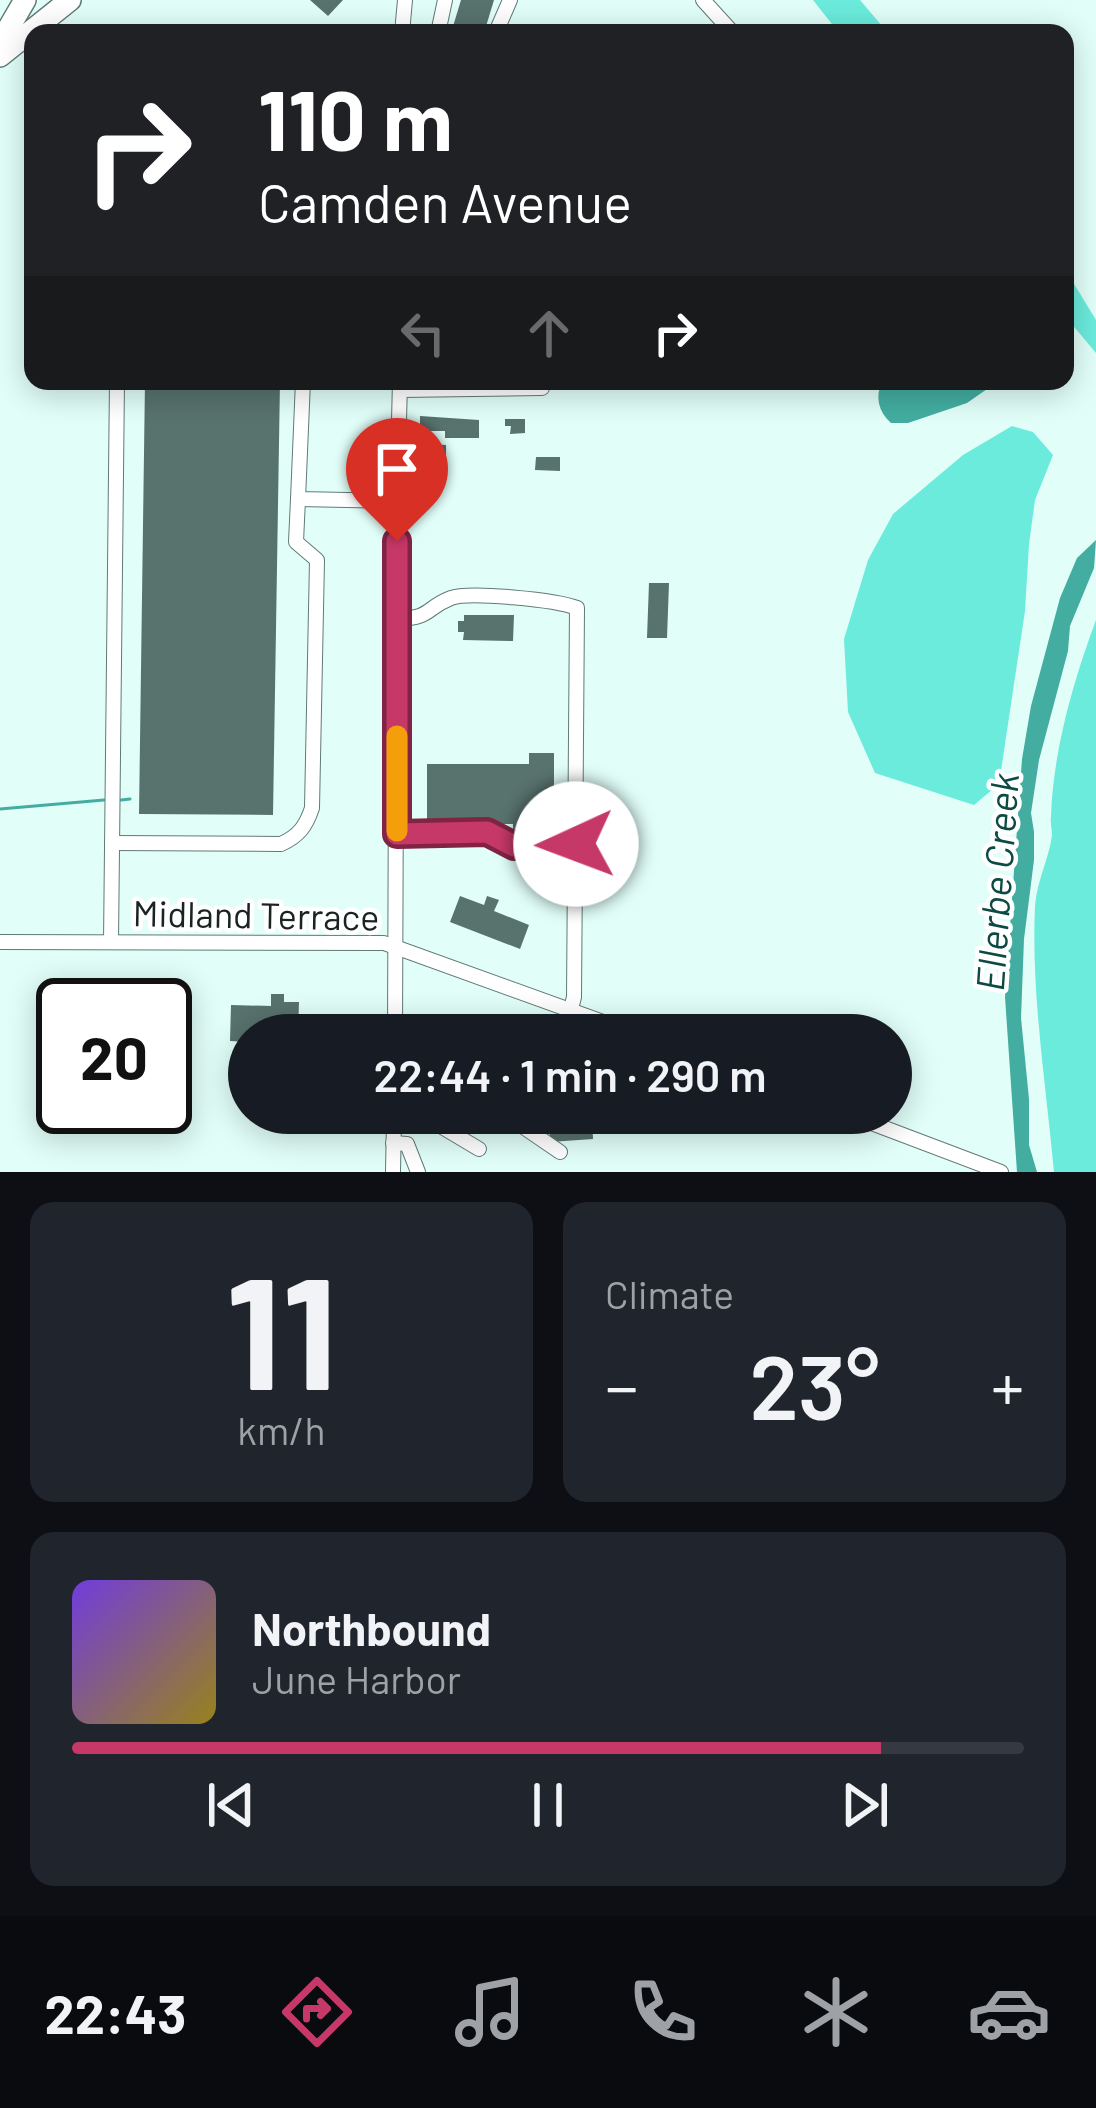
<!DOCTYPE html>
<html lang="en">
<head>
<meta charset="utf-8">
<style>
  body { margin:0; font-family:Barlow,sans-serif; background:#20242c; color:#f1f3f6; height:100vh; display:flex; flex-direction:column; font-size:45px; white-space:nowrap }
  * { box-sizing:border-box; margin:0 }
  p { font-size:39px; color:#9ea1a6 }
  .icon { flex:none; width:66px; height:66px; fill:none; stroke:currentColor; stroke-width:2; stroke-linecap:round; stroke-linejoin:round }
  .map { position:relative; height:1172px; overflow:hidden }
  .details { display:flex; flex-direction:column; gap:30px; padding:30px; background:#0d0f14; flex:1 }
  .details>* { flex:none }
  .banner { position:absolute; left:24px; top:24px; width:1050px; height:366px; border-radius:24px; box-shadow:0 6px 30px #0003; background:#202124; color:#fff; overflow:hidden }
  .speed { position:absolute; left:36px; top:978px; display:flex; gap:24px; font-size:60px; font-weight:700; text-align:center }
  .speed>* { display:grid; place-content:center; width:156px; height:156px; border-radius:50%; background:#171b24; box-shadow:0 6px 30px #0003; line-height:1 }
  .speed .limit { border:6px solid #111; border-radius:18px; background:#fff; color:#111 }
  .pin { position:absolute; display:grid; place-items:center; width:102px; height:102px; color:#fff; margin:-123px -51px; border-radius:50% 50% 50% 0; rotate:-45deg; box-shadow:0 0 12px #0007 }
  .pin .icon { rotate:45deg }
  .me { position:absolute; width:132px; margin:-66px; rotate:268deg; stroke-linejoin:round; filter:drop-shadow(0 0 9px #0008) }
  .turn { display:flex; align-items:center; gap:42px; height:252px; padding:0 36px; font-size:54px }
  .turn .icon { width:156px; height:156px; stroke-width:2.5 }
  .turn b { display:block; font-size:84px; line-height:102px }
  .lanes { display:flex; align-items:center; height:114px; padding:0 36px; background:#0003; justify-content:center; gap:60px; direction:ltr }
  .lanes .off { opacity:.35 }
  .big { font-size:90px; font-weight:600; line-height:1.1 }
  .details .widget { flex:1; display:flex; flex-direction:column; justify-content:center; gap:18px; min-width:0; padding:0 42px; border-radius:24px; background:#20242c }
  .details .dial { align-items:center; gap:0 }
  .dial b { font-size:156px; line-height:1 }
  .song { display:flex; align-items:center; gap:36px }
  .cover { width:144px; height:144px; border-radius:18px; background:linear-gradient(135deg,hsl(260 70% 55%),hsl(50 70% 35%)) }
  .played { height:12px; border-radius:6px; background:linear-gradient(90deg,#c63867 85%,#363941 85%) }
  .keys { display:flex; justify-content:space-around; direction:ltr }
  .heat { display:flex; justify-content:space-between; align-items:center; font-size:66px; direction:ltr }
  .details .tiles { flex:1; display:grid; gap:30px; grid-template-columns:1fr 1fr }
  .widget:last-child { grid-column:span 2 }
  .trip { position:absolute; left:228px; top:1014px; width:684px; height:120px; border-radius:60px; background:#171b24; box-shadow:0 6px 30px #0003; font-weight:600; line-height:120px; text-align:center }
  .tab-bar { display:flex; height:192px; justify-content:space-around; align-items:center; background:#090b0e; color:#9ea1a6 }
  .tab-bar .icon { width:84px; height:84px }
  .tab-bar .selected { color:#c63867 }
  .tab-bar b { font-size:54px; color:#f1f3f6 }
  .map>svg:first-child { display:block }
  .green { fill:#6bebdc }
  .water { fill:#43ada1 }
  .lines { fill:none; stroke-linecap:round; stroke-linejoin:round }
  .stream { stroke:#43ada1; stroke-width:3 }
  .building { fill:#58726e }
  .minor-casing { stroke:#617a76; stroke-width:16 }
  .highway-casing { stroke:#617a76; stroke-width:24 }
  .minor { stroke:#fff; stroke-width:14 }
  .highway { stroke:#fff; stroke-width:21 }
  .route-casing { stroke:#812443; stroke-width:30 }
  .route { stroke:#c63867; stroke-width:21 }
  .slow { stroke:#f59e0b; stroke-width:21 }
  .labels { text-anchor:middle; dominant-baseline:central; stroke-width:9; stroke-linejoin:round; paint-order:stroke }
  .street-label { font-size:36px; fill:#192422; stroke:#fff }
  .water-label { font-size:39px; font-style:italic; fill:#0c4b44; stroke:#fff }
</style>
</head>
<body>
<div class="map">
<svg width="1096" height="1172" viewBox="0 0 1096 1172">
  <rect width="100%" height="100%" fill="#e1fef9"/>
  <!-- green -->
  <g class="green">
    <path d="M813,0H860L888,33H839Z"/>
    <path d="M1065,269L1096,320V353L1065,316Z"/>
    <path d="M1012,426L1033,432L1053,455L1035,500L1029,544L1025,611L999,784L974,805L875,773L848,712L844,639L868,560L893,514L963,455Z"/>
    <path d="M1096,620V1172H1054C1046,1084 1031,995 1035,906C1037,880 1049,859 1052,835C1052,829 1050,823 1051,817C1053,751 1073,682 1096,620Z"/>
  </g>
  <!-- water -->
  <g class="water">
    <path d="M882,381H1012L990,387L967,403L908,423H891C878,411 875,397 882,381Z"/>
    <path d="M1096,540L1094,568L1070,626L1068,651L1039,760L1031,813L1034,832V860L1024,939L1021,1018L1029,1099V1145L1037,1172H1017L1005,997L1022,759L1031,706L1060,598L1077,558Z"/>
  </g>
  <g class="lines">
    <!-- stream -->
    <g class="stream">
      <path d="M121,800L130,799"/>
      <path d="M0,809L104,800"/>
    </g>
  </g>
  <!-- building -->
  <g class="building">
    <path d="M310,0H343L328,16Z"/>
    <path d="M461,0H494L484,33H451Z"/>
    <path d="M145,381H280L273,815L139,814Z"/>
    <path d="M420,416L479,420V438H445V431H420Z"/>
    <path d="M505,419H525V433L510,434L511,426H505Z"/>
    <path d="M420,444L446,445V476H420Z"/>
    <path d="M536,457H560V471L535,470Z"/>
    <path d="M649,583H669L667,638H647Z"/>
    <path d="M464,615H514L513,641L463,640L464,632H458V621H464Z"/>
    <path d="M529,753H554V837H513V824H427V764H529Z"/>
    <path d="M460,896L484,905L487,896L499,900L494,911L529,925L520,949L450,922Z"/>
    <path d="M271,994H284V1002H299L298,1035H249V1042L230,1041L231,1005L271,1006Z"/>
    <path d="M592,1117L593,1139L550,1142L549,1120Z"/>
  </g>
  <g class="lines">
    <defs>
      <g id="minor">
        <path d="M703,0L733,33"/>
        <path d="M497,30L510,0"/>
        <path d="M402,33L405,0"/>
        <path d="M438,33L445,0"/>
        <path d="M303,381L298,499L397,501"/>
        <path d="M400,390L542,388"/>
        <path d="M398,619C432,618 425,608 451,598C469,591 557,600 577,608L574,997L571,1009"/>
        <path d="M397,834L487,832L514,846L576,844"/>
        <path d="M112,843L281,844C299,836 306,826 312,808L317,560L296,542L298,499"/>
        <path d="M0,942L384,943L639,1035"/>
        <path d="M111,942L117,381"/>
        <path d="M395,1035L397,501L400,381"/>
        <path d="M503,1113L560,1152"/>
        <path d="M845,1113L1001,1172"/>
        <path d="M394,1122L437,1124L479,1149"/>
        <path d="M393,1143L407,1144L418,1172"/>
        <path d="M393,1172L394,1118"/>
      </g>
      <g id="highway">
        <path d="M0,43L25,0"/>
        <path d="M0,56L70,0"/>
      </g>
    </defs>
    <!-- minor casing -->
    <use href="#minor" class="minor-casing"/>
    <!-- highway casing -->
    <use href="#highway" class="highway-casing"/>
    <!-- minor -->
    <use href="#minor" class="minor"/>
    <!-- highway -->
    <use href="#highway" class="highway"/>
  </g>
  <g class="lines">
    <defs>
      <path id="route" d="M397,541V834L487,832L514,846L576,844"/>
    </defs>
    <!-- route casing -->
    <use href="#route" class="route-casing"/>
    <!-- route -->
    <use href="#route" class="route"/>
    <!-- slow -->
    <path class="slow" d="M397,831V736"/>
  </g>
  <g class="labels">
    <!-- street labels -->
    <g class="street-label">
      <text transform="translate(256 914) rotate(1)">Midland Terrace</text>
    </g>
    <!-- water labels -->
    <g class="water-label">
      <text transform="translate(996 882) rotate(-86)">Ellerbe Creek</text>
    </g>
  </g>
</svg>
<div class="speed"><div class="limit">20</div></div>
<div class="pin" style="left:397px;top:541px;background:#d93025"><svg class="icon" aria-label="arrive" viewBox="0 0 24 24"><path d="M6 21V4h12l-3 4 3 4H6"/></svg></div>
<svg class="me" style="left:576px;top:844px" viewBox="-20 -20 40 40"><circle r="19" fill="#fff"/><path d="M0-13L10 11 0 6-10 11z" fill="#c63867"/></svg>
<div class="trip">22:44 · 1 min · 290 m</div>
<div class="banner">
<div class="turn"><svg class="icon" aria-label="right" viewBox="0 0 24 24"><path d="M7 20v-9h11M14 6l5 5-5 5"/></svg><div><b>110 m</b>Camden Avenue</div></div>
<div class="lanes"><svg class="icon off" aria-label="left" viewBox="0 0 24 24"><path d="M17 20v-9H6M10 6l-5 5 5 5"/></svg><svg class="icon off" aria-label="ahead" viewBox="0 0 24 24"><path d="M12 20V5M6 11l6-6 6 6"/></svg><svg class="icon" aria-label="right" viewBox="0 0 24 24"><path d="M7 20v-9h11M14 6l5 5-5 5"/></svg></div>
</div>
</div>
<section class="details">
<div class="tiles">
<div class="widget dial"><b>11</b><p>km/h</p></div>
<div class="widget"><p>Climate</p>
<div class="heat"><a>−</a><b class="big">23°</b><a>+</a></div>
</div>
<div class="widget">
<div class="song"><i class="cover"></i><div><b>Northbound</b><p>June Harbor</p></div></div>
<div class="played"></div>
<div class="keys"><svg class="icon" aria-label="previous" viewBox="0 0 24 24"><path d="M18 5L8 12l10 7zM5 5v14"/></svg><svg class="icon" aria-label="pause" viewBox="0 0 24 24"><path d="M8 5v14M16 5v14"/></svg><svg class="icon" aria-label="next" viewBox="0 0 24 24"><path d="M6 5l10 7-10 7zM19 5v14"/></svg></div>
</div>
</div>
</section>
<nav class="tab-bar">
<b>22:43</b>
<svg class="icon selected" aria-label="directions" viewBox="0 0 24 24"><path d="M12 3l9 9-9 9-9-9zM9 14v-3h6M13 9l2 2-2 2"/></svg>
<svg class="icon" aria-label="music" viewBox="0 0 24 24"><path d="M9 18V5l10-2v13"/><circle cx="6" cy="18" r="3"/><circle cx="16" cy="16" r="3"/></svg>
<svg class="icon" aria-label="phone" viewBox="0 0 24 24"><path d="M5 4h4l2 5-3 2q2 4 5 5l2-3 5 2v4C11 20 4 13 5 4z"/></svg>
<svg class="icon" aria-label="climate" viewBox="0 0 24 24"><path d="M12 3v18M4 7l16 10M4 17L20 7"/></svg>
<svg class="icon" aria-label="car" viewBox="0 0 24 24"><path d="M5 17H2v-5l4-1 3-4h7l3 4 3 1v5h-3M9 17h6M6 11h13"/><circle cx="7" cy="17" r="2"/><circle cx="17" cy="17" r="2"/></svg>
</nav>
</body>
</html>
